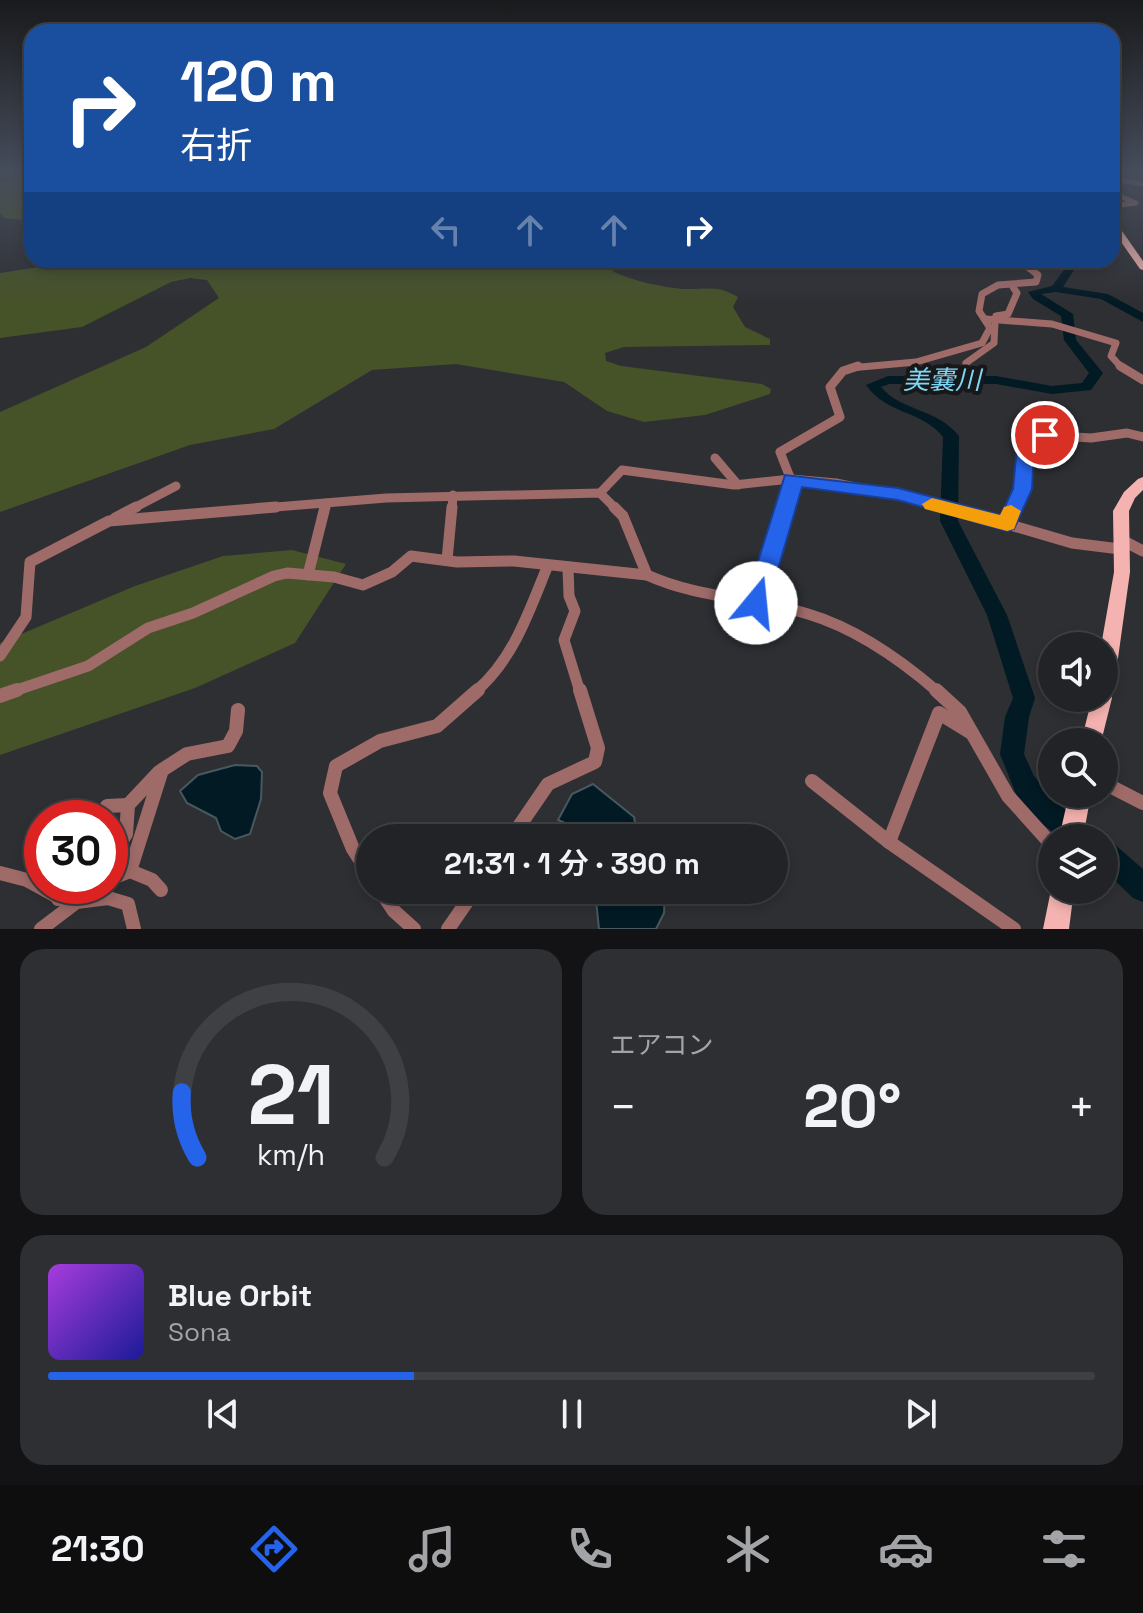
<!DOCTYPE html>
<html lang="ja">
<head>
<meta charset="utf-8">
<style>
  body { margin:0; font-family:"Space Grotesk","Noto Sans JP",sans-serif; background:#2e2f32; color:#f1f3f6; height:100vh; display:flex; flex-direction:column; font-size:30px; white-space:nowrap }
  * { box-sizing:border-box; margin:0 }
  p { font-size:26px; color:#a2a4a7 }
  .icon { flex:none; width:44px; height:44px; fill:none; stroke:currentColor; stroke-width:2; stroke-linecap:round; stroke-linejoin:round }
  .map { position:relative; height:929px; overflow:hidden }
  .panel { display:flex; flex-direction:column; gap:20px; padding:20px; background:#131315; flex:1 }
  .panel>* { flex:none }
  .guide { position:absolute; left:24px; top:24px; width:1096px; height:244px; border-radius:24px; box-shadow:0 4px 12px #0003,0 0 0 2px #3f4043; background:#1a4fa0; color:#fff; overflow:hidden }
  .tools { position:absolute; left:1038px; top:632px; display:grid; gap:16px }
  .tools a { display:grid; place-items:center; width:80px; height:80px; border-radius:50%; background:#222326; box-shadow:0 4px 12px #0003,0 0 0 2px #3f4043; font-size:40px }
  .speed { position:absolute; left:24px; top:800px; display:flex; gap:16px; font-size:40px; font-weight:700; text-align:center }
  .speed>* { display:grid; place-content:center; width:104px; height:104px; border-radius:50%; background:#222326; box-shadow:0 4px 12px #0003,0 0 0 2px #3f4043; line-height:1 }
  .speed .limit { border:12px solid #d22; background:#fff; color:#111 }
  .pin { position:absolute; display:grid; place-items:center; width:68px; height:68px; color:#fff; margin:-34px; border:4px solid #fff; border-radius:50%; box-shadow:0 2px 8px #0007 }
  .me { position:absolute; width:88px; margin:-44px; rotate:17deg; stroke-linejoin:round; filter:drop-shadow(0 0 6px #0008) }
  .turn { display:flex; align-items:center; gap:28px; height:168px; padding:0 24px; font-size:36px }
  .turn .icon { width:104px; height:104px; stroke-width:2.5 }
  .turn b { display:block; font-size:56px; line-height:68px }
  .lanes { display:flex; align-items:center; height:76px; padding:0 24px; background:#0003; justify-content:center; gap:40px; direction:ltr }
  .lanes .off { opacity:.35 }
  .big { font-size:60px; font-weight:600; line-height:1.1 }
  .panel .tile { flex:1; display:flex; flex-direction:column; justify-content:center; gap:12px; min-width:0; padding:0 28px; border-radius:24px; background:#2e2f32 }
  .panel .dial { align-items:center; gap:0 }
  .dial svg { height:208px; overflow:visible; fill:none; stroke:#3f4043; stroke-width:7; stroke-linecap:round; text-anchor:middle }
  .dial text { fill:#f1f3f6; stroke:none }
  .song { display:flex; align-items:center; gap:24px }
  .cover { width:96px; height:96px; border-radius:12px; background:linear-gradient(135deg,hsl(280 70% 55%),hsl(240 70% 35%)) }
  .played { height:8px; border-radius:4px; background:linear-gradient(90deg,#2563eb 35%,#3f4043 35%) }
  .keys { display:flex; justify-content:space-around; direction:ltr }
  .heat { display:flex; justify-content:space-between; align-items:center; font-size:44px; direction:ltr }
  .panel .tiles { flex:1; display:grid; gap:20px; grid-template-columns:1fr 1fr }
  .tile:last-child { grid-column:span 2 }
  .trip { position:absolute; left:356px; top:824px; width:432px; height:80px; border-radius:40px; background:#222326; box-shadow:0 4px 12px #0003,0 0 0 2px #3f4043; font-weight:600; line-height:80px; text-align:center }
  .tab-bar { display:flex; height:128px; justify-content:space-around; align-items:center; background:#0e0e0f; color:#a2a4a7 }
  .tab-bar .icon { width:56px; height:56px }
  .tab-bar .active { color:#2563eb }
  .tab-bar b { font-size:36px; color:#f1f3f6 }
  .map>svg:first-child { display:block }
  .green { fill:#465228 }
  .water { fill:#021a23; stroke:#47585f; stroke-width:2 }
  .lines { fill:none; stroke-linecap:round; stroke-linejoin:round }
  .river { fill:#021a23; fill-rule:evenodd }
  .minor-far4 { stroke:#9f6b69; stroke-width:5 }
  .minor-far3 { stroke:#9f6b69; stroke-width:7 }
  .minor-far2 { stroke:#9f6b69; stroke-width:9 }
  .minor-far1 { stroke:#9f6b69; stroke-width:11 }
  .minor { stroke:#9f6b69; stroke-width:14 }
  .primary { fill:#f4b3b0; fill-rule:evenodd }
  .route { fill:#2563eb; stroke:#184099; stroke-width:2 }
  .slow { fill:#f59e0b }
  .labels { text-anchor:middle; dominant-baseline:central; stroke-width:8; stroke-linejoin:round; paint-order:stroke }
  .water-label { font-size:26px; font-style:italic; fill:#7fd7f7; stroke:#171819 }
</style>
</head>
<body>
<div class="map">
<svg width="1143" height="929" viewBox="0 0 1143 929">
  <rect width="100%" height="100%" fill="#2e2f33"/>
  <!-- green -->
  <g class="green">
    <path d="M32,174V221L4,218L0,213V182Z"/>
    <path d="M56,260H606L614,272C635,281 660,287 683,289C705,290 717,284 738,297L733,307L745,327L770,339V345L624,347L605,353L606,361L621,366L762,384L771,389L770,394L705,415L644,422L607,411L564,382L456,364L372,370L274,429L190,445L0,512V412L146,347L219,298L207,280L190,278L171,282L82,327L0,338V273L45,266Z"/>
    <path d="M292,550L346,564L295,643L195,688L0,755V643L135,586L223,556Z"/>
  </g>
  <!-- water -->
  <g class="water">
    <path d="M235,765L257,766L262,772L261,799L250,834L235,839L221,831L216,818L187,803L180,791L198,775Z"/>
    <path d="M593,784L634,817L638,838H580L579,829L558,820L572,794Z"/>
    <path d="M595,890H665L664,913L656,929H599Z"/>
  </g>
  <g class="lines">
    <!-- river -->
    <g class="river">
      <path d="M1065,260H1075L1076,267L1063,287L1108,294L1143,313V322L1101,299L1056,292L1041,294L1073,314L1076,340L1103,373L1091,390L1052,394L996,384H889L881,387C902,412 937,408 959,436L958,521L1007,615L1035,698L1029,717L1024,754L1034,776L1055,802L1092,829L1096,838H1061L1037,820L1016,794L1000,754L1005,717L1013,698L987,615L940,521L943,437C922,410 887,415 866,385L888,376H996L1052,386L1082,383L1089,373L1064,340L1061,316L1033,299L1028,292L1052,286L1066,267Z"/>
      <path d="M1104,839L1113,843L1143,869V902L1133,898L1104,870Z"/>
    </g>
    <!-- minor-far4 -->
    <g class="minor-far4">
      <path d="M1112,178L1143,184"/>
      <path d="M1112,193L1136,203L1112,206"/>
    </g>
    <!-- minor-far3 -->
    <g class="minor-far3">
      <path d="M996,316L1008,314L1017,293L1013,287"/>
      <path d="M986,319L1052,324L1116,343L1111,356L1122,368"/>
      <path d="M966,363L994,343L995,322"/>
      <path d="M850,368L916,362L982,343L990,328L979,311L982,294L998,285L1036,282L1038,275L1019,260"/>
    </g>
    <!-- minor-far2 -->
    <g class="minor-far2">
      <path d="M1120,366L1143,380"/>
      <path d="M715,458L738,485"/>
      <path d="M600,493L622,470L734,485L791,479L836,483L959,509"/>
      <path d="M132,509L176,486"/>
      <path d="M252,509L386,498L600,493L616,509"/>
      <path d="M324,509L326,503"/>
      <path d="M452,509L453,495"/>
      <path d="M785,509L793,485L780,452L840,417L830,387L843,371L858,366"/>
      <path d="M1013,509L1022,489L1026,448L1030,442L1045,435L1091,438L1127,433L1143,437"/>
    </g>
    <!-- minor-far1 -->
    <g class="minor-far1">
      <path d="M614,507L623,516L647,575C697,598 755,598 808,614C855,628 901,660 938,692"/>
      <path d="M949,507L1072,543L1120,549"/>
      <path d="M115,518L136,507"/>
      <path d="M1007,524L1014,507"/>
      <path d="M1120,539L1143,551"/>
      <path d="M447,560L452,507"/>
      <path d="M568,568L569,596L575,611L564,640L580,692"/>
      <path d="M308,575L325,507"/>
      <path d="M756,603L786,507"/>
      <path d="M0,656L26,617L30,562L109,521L276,507"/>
      <path d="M11,692L88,666L148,628L193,613L274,576L287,573L334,577L363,585L392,572L411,556L457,562L514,561L647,575"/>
      <path d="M475,692C514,659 529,611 548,565"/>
    </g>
    <!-- minor -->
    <g class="minor">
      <path d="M936,690L960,712L1008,796L1052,845"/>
      <path d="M0,696L17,690"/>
      <path d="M812,781L889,842L1014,929"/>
      <path d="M1104,783L1143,803"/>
      <path d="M107,806L128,805"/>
      <path d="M511,838L548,784L595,762L598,748L580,690"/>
      <path d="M889,842L939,713L970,732"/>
      <path d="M110,859L126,834L128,805L159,772"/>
      <path d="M0,873L27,880L69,903L108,898L128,904L134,929"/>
      <path d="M370,875L353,849L330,793L336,766L380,741L437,726L478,690"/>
      <path d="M110,879L130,871"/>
      <path d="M161,890L152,880L130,871L162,770L187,754L228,746L236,731L238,710"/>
      <path d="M380,890L394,911L414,929"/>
      <path d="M58,899L91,886"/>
      <path d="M41,929L74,904"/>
      <path d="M448,929L475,890"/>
    </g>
    <!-- primary -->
    <g class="primary">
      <path d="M1112,221H1115L1143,261V270L1140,269L1112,229Z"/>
      <path d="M1143,477V490L1135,498L1129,511L1130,572L1114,687L1110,693L1112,698L1101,742H1081L1092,698H1104V646H1101L1114,572L1113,511L1124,492L1138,479Z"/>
      <path d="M1069,794H1091L1083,838H1059Z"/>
      <path d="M1052,885V890H1074L1069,929H1043Z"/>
    </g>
  </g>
  <!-- sky -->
  <linearGradient id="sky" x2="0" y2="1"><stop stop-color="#191a1c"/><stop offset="0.57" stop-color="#464d5b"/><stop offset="1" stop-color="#464d5b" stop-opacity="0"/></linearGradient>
  <rect width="1143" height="304" fill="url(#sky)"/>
  <!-- route -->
  <path class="route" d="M1045,430L1053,435L1034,450L1032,489L1014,529L1007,531L898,500L802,487L768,603L764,609H748L745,603L785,475L898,488L1001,515L1013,489L1017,448Z"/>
  <!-- slow -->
  <path class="slow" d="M932,498L1000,515L1004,507L1011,505L1021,511L1014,529L1007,531L925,509L922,504Z"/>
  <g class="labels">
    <!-- water labels -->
    <g class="water-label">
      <text x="942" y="380">美嚢川</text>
    </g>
  </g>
</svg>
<div class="tools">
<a><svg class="icon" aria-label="sound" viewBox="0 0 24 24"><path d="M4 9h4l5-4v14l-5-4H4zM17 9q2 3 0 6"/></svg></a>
<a><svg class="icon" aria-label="search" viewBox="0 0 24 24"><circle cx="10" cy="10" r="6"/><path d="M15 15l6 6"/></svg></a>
<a><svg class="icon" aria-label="layers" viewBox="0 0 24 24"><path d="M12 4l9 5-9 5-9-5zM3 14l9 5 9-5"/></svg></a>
</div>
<div class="speed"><div class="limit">30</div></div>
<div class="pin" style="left:1045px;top:435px;background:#d93025"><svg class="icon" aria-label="arrive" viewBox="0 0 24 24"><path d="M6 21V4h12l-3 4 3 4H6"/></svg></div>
<svg class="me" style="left:756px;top:603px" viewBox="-20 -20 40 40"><circle r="19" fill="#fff"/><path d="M0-13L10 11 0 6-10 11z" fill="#2563eb"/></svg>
<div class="trip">21:31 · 1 分 · 390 m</div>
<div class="guide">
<div class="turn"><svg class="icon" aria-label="right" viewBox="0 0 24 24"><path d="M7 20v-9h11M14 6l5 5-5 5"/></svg><div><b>120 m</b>右折</div></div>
<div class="lanes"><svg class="icon off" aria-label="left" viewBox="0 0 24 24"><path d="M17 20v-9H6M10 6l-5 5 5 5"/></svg><svg class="icon off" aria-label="ahead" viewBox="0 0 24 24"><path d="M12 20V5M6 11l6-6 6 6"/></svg><svg class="icon off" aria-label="ahead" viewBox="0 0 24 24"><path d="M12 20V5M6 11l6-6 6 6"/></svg><svg class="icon" aria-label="right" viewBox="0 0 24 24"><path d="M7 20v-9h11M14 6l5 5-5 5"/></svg></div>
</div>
</div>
<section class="panel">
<div class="tiles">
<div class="tile dial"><svg viewBox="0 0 100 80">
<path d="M14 69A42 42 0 1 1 86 69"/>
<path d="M14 69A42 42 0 0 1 8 44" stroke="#2563eb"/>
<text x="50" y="56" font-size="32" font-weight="700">21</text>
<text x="50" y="72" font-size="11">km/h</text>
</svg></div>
<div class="tile"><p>エアコン</p>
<div class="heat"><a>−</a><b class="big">20°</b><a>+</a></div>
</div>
<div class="tile">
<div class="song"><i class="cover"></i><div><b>Blue Orbit</b><p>Sona</p></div></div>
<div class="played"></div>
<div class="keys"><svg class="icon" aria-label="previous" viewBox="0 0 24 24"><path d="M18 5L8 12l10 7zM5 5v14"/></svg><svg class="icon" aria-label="pause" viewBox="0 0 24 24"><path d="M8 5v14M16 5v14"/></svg><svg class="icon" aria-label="next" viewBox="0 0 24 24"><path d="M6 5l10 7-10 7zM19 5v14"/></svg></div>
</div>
</div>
</section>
<nav class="tab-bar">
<b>21:30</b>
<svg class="icon active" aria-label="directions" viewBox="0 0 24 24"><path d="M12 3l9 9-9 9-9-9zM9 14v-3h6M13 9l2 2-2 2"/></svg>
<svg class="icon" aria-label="music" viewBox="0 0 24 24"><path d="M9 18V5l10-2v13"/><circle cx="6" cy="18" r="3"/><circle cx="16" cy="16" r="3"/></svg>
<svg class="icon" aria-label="phone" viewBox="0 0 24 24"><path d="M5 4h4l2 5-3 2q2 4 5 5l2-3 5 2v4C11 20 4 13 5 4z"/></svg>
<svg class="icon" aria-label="climate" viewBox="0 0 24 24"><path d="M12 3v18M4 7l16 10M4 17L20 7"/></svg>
<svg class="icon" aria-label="car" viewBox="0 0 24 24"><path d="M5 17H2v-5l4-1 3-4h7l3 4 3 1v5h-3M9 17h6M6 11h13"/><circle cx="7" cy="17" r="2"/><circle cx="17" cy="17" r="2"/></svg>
<svg class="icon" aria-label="filters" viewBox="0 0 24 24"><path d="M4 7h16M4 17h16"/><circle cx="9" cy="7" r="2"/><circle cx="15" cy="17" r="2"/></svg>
</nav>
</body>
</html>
